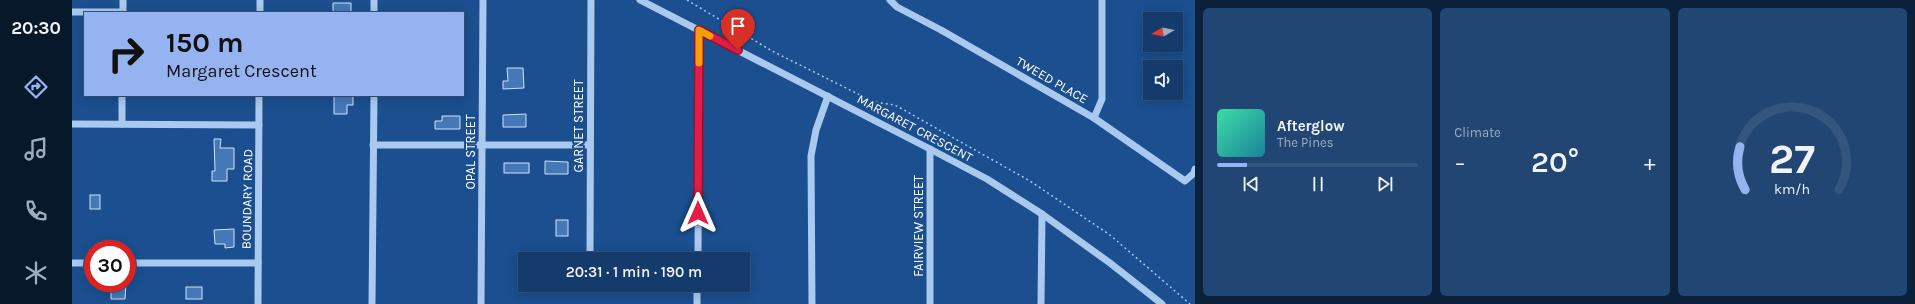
<!DOCTYPE html>
<html lang="en">
<head>
<meta charset="utf-8">
<style>
  body { margin:0; font-family:Karla,sans-serif; background:#214673; color:#f1f3f6; height:100vh; display:flex; flex-direction:column; font-size:15px; white-space:nowrap }
  * { box-sizing:border-box; margin:0 }
  p { font-size:13px; color:#9dadc1 }
  .icon { flex:none; width:22px; height:22px; fill:none; stroke:currentColor; stroke-width:2; stroke-linecap:round; stroke-linejoin:round }
  .map { position:relative; flex:1; overflow:hidden }
  .panel { display:flex; flex-direction:column; gap:8px; padding:8px; background:#0b203b; width:720px }
  .panel>* { flex:none }
  .hud { position:absolute; left:12px; top:12px; width:380px; height:84px; border-radius:0px; box-shadow:0 2px 10px #0003,0 0 0 1px #33557e; background:#95b2f1; color:#111; overflow:hidden }
  .needle { width:26px; rotate:261deg }
  .tools { position:absolute; left:1071px; top:12px; display:grid; gap:8px }
  .tools a { display:grid; place-items:center; width:40px; height:40px; border-radius:0px; background:#143b6b; box-shadow:0 2px 10px #0003,0 0 0 1px #33557e; font-size:20px }
  .speed { position:absolute; left:12px; top:240px; display:flex; gap:8px; font-size:20px; font-weight:700; text-align:center }
  .speed>* { display:grid; place-content:center; width:52px; height:52px; border-radius:50%; background:#143b6b; box-shadow:0 2px 10px #0003,0 0 0 1px #33557e; line-height:1 }
  .speed .limit { border:6px solid #d22; background:#fff; color:#111 }
  .pin { position:absolute; display:grid; place-items:center; width:34px; height:34px; color:#fff; margin:-41px -17px; border-radius:50% 50% 50% 0; rotate:-45deg; box-shadow:0 0 4px #0007 }
  .pin .icon { rotate:45deg }
  .me { position:absolute; width:44px; margin:-22px; rotate:0deg; stroke-linejoin:round; filter:drop-shadow(0 0 3px #0008) }
  .turn { display:flex; align-items:center; gap:14px; height:84px; padding:0 16px; font-size:18px }
  .turn .icon { width:52px; height:52px; stroke-width:2.5 }
  .turn b { display:block; font-size:28px; line-height:34px }
  .big { font-size:30px; font-weight:600; line-height:1.1 }
  .panel .widget { flex:1; display:flex; flex-direction:column; justify-content:center; gap:6px; min-width:0; padding:0 14px; border-radius:6px; background:#214673 }
  .panel .dial { align-items:center; gap:0 }
  .dial svg { height:104px; overflow:visible; fill:none; stroke:#33557e; stroke-width:7; stroke-linecap:round; text-anchor:middle }
  .dial text { fill:#f1f3f6; stroke:none }
  .song { display:flex; align-items:center; gap:12px }
  .cover { width:48px; height:48px; border-radius:6px; background:linear-gradient(135deg,hsl(160 70% 55%),hsl(190 70% 35%)) }
  .played { height:4px; border-radius:2px; background:linear-gradient(90deg,#95b2f1 15%,#33557e 15%) }
  .keys { display:flex; justify-content:space-around; direction:ltr }
  .heat { display:flex; justify-content:space-between; align-items:center; font-size:22px; direction:ltr }
  .panel .tiles { flex:1; display:grid; gap:8px; grid-template-columns:repeat(3,1fr) }
  .trip { position:absolute; left:446px; top:252px; width:232px; height:40px; border-radius:0px; background:#143b6b; box-shadow:0 2px 10px #0003,0 0 0 1px #33557e; font-weight:600; line-height:40px; text-align:center }
  main { display:flex; flex:1; min-height:0 }
  .tabs { display:flex; flex-direction:column; width:72px; justify-content:space-around; align-items:center; background:#08182b; color:#9dadc1 }
  .tabs .icon { width:28px; height:28px }
  .tabs .current { color:#95b2f1 }
  .tabs b { font-size:18px; color:#f1f3f6 }
  .map>svg:first-child { display:block }
  .building { fill:#4478b7; stroke:#cfe3fa }
  .lines { fill:none; stroke-linecap:round; stroke-linejoin:round }
  .path { stroke:#a9c9ee; stroke-width:1.5; stroke-dasharray:2 3; stroke-linecap:butt }
  .minor { stroke:#a9c9ee; stroke-width:7 }
  .route-casing { stroke:#92132f; stroke-width:10 }
  .route { stroke:#e11d48; stroke-width:7 }
  .slow { stroke:#f59e0b; stroke-width:7 }
  .labels { text-anchor:middle; dominant-baseline:central; stroke-width:4; stroke-linejoin:round; paint-order:stroke }
  .street-label { font-size:13px; fill:#fff; stroke:#1b4f8f }
</style>
</head>
<body>
<main>
<nav class="tabs">
<b>20:30</b>
<svg class="icon current" aria-label="directions" viewBox="0 0 24 24"><path d="M12 3l9 9-9 9-9-9zM9 14v-3h6M13 9l2 2-2 2"/></svg>
<svg class="icon" aria-label="music" viewBox="0 0 24 24"><path d="M9 18V5l10-2v13"/><circle cx="6" cy="18" r="3"/><circle cx="16" cy="16" r="3"/></svg>
<svg class="icon" aria-label="phone" viewBox="0 0 24 24"><path d="M5 4h4l2 5-3 2q2 4 5 5l2-3 5 2v4C11 20 4 13 5 4z"/></svg>
<svg class="icon" aria-label="climate" viewBox="0 0 24 24"><path d="M12 3v18M4 7l16 10M4 17L20 7"/></svg>
</nav>
<div class="map">
<svg width="1123" height="304" viewBox="0 0 1123 304">
  <rect width="100%" height="100%" fill="#1b4f8f"/>
  <!-- building -->
  <g class="building">
    <path d="M261,3H279V12L261,13Z"/>
    <path d="M435,68H451L452,88L431,89V81H436Z"/>
    <path d="M262,95H281V105H275V114H262Z"/>
    <path d="M454,114V127H431V115Z"/>
    <path d="M370,116H388V129H363V121H370Z"/>
    <path d="M142,139H149L148,148H162V169H155V181H140V171H143Z"/>
    <path d="M473,161L496,162V174H473Z"/>
    <rect x="432" y="163" width="25" height="10"/>
    <rect x="18" y="195" width="10" height="14"/>
    <rect x="484" y="220" width="12" height="16"/>
    <path d="M162,229V247L153,248V244H143L142,230Z"/>
    <path d="M42,284H54L53,299H39V289H42Z"/>
    <rect x="114" y="287" width="16" height="12"/>
  </g>
  <g class="lines">
    <!-- path -->
    <path class="path" d="M615,0L700,51L802,102L823,105L958,181L1038,235L1118,304"/>
    <!-- minor -->
    <g class="minor">
      <path d="M568,0L858,149L915,179L970,214L1038,263L1090,304"/>
      <path d="M818,0L825,7L869,30L1022,118L1113,181L1122,173L1123,169"/>
      <path d="M0,12H51"/>
      <path d="M51,13V0"/>
      <path d="M188,13V0"/>
      <path d="M302,13V0"/>
      <path d="M1022,118L1030,99V0"/>
      <path d="M0,124L187,125"/>
      <path d="M50,124V95"/>
      <path d="M301,145H518"/>
      <path d="M518,252L519,0"/>
      <path d="M626,259L627,30"/>
      <path d="M0,263H21"/>
      <path d="M55,263H186"/>
      <path d="M186,304L187,95"/>
      <path d="M300,304L302,95"/>
      <path d="M409,304L411,0"/>
      <path d="M625,304V285"/>
      <path d="M740,304L739,156L744,130L756,96"/>
      <path d="M858,304V149"/>
      <path d="M969,304L970,214"/>
    </g>
  </g>
  <g class="lines">
    <defs>
      <path id="route" d="M626,213L627,30L666,50"/>
    </defs>
    <!-- route casing -->
    <use href="#route" class="route-casing"/>
    <!-- route -->
    <use href="#route" class="route"/>
    <!-- slow -->
    <path class="slow" d="M627,63V30L638,36"/>
  </g>
  <g class="labels">
    <!-- street labels -->
    <g class="street-label">
      <text transform="translate(980 80) rotate(30)">TWEED PLACE</text>
      <text transform="translate(506 126) rotate(-90)">GARNET STREET</text>
      <text transform="translate(843 128) rotate(28)">MARGARET CRESCENT</text>
      <text transform="translate(398 152) rotate(-90)">OPAL STREET</text>
      <text transform="translate(175 199) rotate(-89)">BOUNDARY ROAD</text>
      <text transform="translate(846 226) rotate(-90)">FAIRVIEW STREET</text>
    </g>
  </g>
</svg>
<div class="tools">
<a><svg class="needle" viewBox="-14 -14 28 28"><path d="M0-13l5 13h-10z" fill="#e53935"/><path d="M0 13l5-13h-10z" fill="#9dadc1"/></svg></a>
<a><svg class="icon" aria-label="sound" viewBox="0 0 24 24"><path d="M4 9h4l5-4v14l-5-4H4zM17 9q2 3 0 6"/></svg></a>
</div>
<div class="speed"><div class="limit">30</div></div>
<div class="pin" style="left:666px;top:50px;background:#d93025"><svg class="icon" aria-label="arrive" viewBox="0 0 24 24"><path d="M6 21V4h12l-3 4 3 4H6"/></svg></div>
<svg class="me" style="left:626px;top:213px" viewBox="-20 -20 40 40"><path d="M0-17L14 15 0 8-14 15z" fill="#e11d48" stroke="#fff" stroke-width="4"/></svg>
<div class="trip">20:31 · 1 min · 190 m</div>
<div class="hud">
<div class="turn"><svg class="icon" aria-label="right" viewBox="0 0 24 24"><path d="M7 20v-9h11M14 6l5 5-5 5"/></svg><div><b>150 m</b>Margaret Crescent</div></div>
</div>
</div>
<section class="panel">
<div class="tiles">
<div class="widget">
<div class="song"><i class="cover"></i><div><b>Afterglow</b><p>The Pines</p></div></div>
<div class="played"></div>
<div class="keys"><svg class="icon" aria-label="previous" viewBox="0 0 24 24"><path d="M18 5L8 12l10 7zM5 5v14"/></svg><svg class="icon" aria-label="pause" viewBox="0 0 24 24"><path d="M8 5v14M16 5v14"/></svg><svg class="icon" aria-label="next" viewBox="0 0 24 24"><path d="M6 5l10 7-10 7zM19 5v14"/></svg></div>
</div>
<div class="widget"><p>Climate</p>
<div class="heat"><a>−</a><b class="big">20°</b><a>+</a></div>
</div>
<div class="widget dial"><svg viewBox="0 0 100 80">
<path d="M14 69A42 42 0 1 1 86 69"/>
<path d="M14 69A42 42 0 0 1 10 36" stroke="#95b2f1"/>
<text x="50" y="56" font-size="32" font-weight="700">27</text>
<text x="50" y="72" font-size="11">km/h</text>
</svg></div>
</div>
</section>
</main>
</body>
</html>
